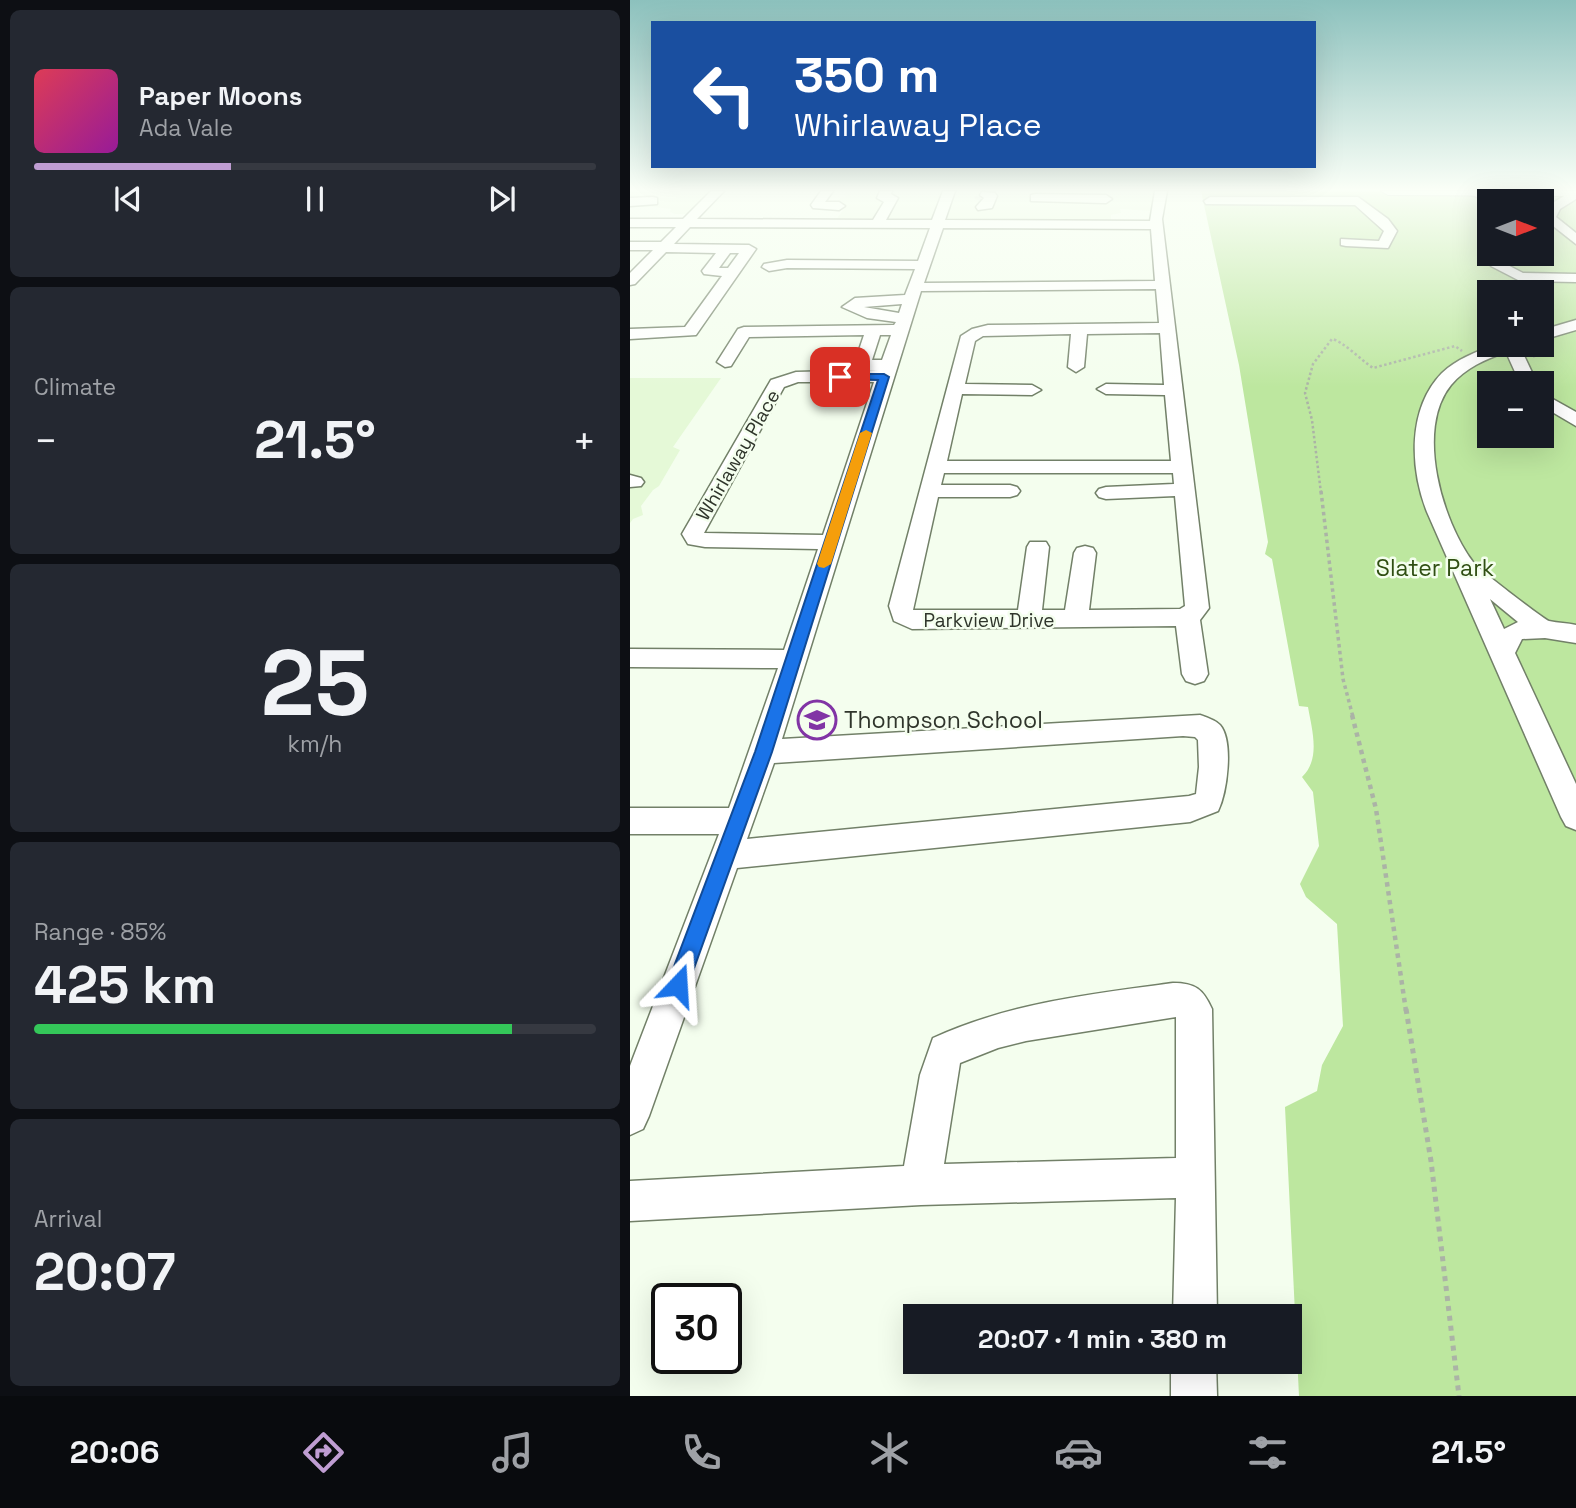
<!DOCTYPE html>
<html lang="en">
<head>
<meta charset="utf-8">
<style>
  body { margin:0; font-family:"Space Grotesk",sans-serif; background:#242831; color:#f1f3f6; height:100vh; display:flex; flex-direction:column; font-size:26px; white-space:nowrap }
  * { box-sizing:border-box; margin:0 }
  p { font-size:23px; color:#9ea1a6 }
  .icon { flex:none; width:38px; height:38px; fill:none; stroke:currentColor; stroke-width:2; stroke-linecap:round; stroke-linejoin:round }
  .map { position:relative; flex:1; overflow:hidden }
  .sheet { display:flex; flex-direction:column; gap:10px; padding:10px; background:#0d0f14; width:630px }
  .sheet>* { flex:none }
  .guide { position:absolute; left:21px; top:21px; width:665px; height:147px; border-radius:0px; box-shadow:0 7px 28px #0002; background:#1a4fa0; color:#fff; overflow:hidden }
  .needle { width:46px; rotate:90deg }
  .tools { position:absolute; left:847px; top:189px; display:grid; gap:14px }
  .tools a { display:grid; place-items:center; width:77px; height:77px; border-radius:0px; background:#171b24; box-shadow:0 7px 28px #0002; font-size:35px }
  .speed { position:absolute; left:21px; top:1283px; display:flex; gap:14px; font-size:35px; font-weight:700; text-align:center }
  .speed>* { display:grid; place-content:center; width:91px; height:91px; border-radius:50%; background:#171b24; box-shadow:0 7px 28px #0002; line-height:1 }
  .speed .limit { border:4px solid #111; border-radius:10px; background:#fff; color:#111 }
  .pin { position:absolute; display:grid; place-items:center; width:60px; height:60px; color:#fff; margin:-30px; border-radius:14px; box-shadow:0 4px 10px #0006 }
  .me { position:absolute; width:77px; margin:-38px; rotate:20deg; stroke-linejoin:round; filter:drop-shadow(0 0 5px #0008) }
  .turn { display:flex; align-items:center; gap:24px; height:147px; padding:0 28px; font-size:32px }
  .turn .icon { width:91px; height:91px; stroke-width:2.5 }
  .turn b { display:block; font-size:49px; line-height:60px }
  .big { font-size:52px; font-weight:700; line-height:1.1 }
  .sheet .widget { flex:1; display:flex; flex-direction:column; justify-content:center; gap:10px; min-width:0; padding:0 24px; border-radius:10px; background:#242831 }
  .sheet .dial { align-items:center; gap:0 }
  .dial b { font-size:91px; line-height:1 }
  .song { display:flex; align-items:center; gap:21px }
  .cover { width:84px; height:84px; border-radius:10px; background:linear-gradient(135deg,hsl(350 70% 55%),hsl(300 70% 35%)) }
  .played { height:7px; border-radius:4px; background:linear-gradient(90deg,#bf9dd2 35%,#363941 35%) }
  .keys { display:flex; justify-content:space-around; direction:ltr }
  .heat { display:flex; justify-content:space-between; align-items:center; font-size:38px; direction:ltr }
  .charge { height:10px; border-radius:5px; background:linear-gradient(90deg,#34c759 85%,#363941 0) }
  .trip { position:absolute; left:273px; top:1304px; width:399px; height:70px; border-radius:0px; background:#171b24; box-shadow:0 7px 28px #0002; font-weight:700; line-height:70px; text-align:center }
  .menu { display:flex; height:112px; justify-content:space-around; align-items:center; background:#090b0e; color:#9ea1a6 }
  .menu .icon { width:49px; height:49px }
  .menu .selected { color:#bf9dd2 }
  .menu b { font-size:32px; color:#f1f3f6 }
  main { display:flex; flex:1; min-height:0 }
  .map>svg:first-child { display:block }
  .built { fill:#e5f9d7 }
  .green { fill:#bde79f; fill-rule:evenodd }
  .lines { fill:none; stroke-linecap:round; stroke-linejoin:round }
  .minor-tunnel { stroke:#cdd6c7; stroke-width:14; stroke-dasharray:14 7; stroke-linecap:butt }
  .minor-casing { stroke:#728068; stroke-width:3 }
  .major-casing { stroke:#728068; stroke-width:2 }
  .path-far3 { stroke:#abb3a6; stroke-width:2.5; stroke-dasharray:2.5 2.5; stroke-linecap:butt }
  .path-far2 { stroke:#abb3a6; stroke-width:3.5; stroke-dasharray:3.5 3.5; stroke-linecap:butt }
  .path-far1 { stroke:#abb3a6; stroke-width:4.5; stroke-dasharray:4.5 4.5; stroke-linecap:butt }
  .path { stroke:#abb3a6; stroke-width:5; stroke-dasharray:5 5; stroke-linecap:butt }
  .minor { fill:#fff; fill-rule:evenodd }
  .major { fill:#fff; fill-rule:evenodd }
  .route { fill:#1a73e8; stroke:#114b97; stroke-width:2 }
  .slow { fill:#f59e0b }
  .labels { text-anchor:middle; dominant-baseline:central; stroke-width:5; stroke-linejoin:round; paint-order:stroke }
  .far-street-label { font-size:19px; fill:#2f352b; stroke:#f4feee }
  .park-label { font-size:23px; fill:#304f13; stroke:#f4feee }
  .poi-label { font-size:23px; fill:#2f352b; stroke:#f4feee; text-anchor:start }
</style>
</head>
<body>
<main>
<section class="sheet">
<div class="widget">
<div class="song"><i class="cover"></i><div><b>Paper Moons</b><p>Ada Vale</p></div></div>
<div class="played"></div>
<div class="keys"><svg class="icon" aria-label="previous" viewBox="0 0 24 24"><path d="M18 5L8 12l10 7zM5 5v14"/></svg><svg class="icon" aria-label="pause" viewBox="0 0 24 24"><path d="M8 5v14M16 5v14"/></svg><svg class="icon" aria-label="next" viewBox="0 0 24 24"><path d="M6 5l10 7-10 7zM19 5v14"/></svg></div>
</div>
<div class="widget"><p>Climate</p>
<div class="heat"><a>−</a><b class="big">21.5°</b><a>+</a></div>
</div>
<div class="widget dial"><b>25</b><p>km/h</p></div>
<div class="widget"><p>Range · 85%</p><b class="big">425 km</b><div class="charge"></div></div>
<div class="widget"><p>Arrival</p><b class="big">20:07</b></div>
</section>
<div class="map">
<svg width="946" height="1396" viewBox="0 0 946 1396">
  <rect width="100%" height="100%" fill="#f4feee"/>
  <!-- built -->
  <g class="built">
    <path d="M0,191H83L60,214H45L40,212L41,209L24,207H0Z"/>
    <path d="M216,191H529L524,211L490,209L491,213L481,215V225L203,224L213,210L203,209L210,198L218,197L214,195Z"/>
    <path d="M0,378H91L43,447L50,450L29,486L23,490L11,506L13,515L3,519L0,523Z"/>
  </g>
  <!-- green -->
  <path class="green" d="M571,191L946,192V1396H669L655,1107L687,1091L692,1065L713,1026L707,924L676,897L670,884L689,846L683,792L672,777C691,759 682,730 678,707L669,706L642,559L635,554L638,542L609,365ZM859,201H912V254H859ZM859,292H912V345H859ZM859,383H912V436H859Z"/>
  <g class="lines">
    <!-- minor-tunnel -->
    <path class="minor-tunnel" d="M351,201L352,198"/>
    <defs>
      <g id="minor">
        <path d="M81,191H94L67,219L243,220L254,202L247,198L250,191H262L261,194L268,198L256,220H302L313,191H325L315,220L520,221L525,191H537L532,219L579,608L570,620L578,674L574,681L565,684L556,681L552,674L546,626L282,629L264,621L259,606L331,336L342,329L358,325L529,323L526,289L291,291L152,739L570,715C576,717 585,720 590,725C604,741 597,793 588,811L560,822L107,868L19,1116L13,1129L0,1135V1066L89,834H0V808H99L148,668L0,667V649L154,650L188,549L75,547L58,544L52,534L141,380L166,372L248,370H232L224,365L234,335L119,337L101,366L95,367L87,362L108,329L114,327L264,325L266,322L237,318L212,307L225,298L275,295L285,269L157,268L139,271L132,267L134,264L157,260L288,261L300,228L60,227L44,244L119,245L126,249L66,335L0,339V329L55,327L92,276L74,274L72,271L86,253L36,252L5,284L0,285V273L23,250H0V242H31L46,227H0V219H53ZM313,228L521,229L525,281L294,283ZM100,253H109L98,268H89ZM272,304L269,313L234,307ZM530,333L534,385L476,384L467,389L476,394L535,395L541,461H317L332,394L402,395L411,390L402,385L335,384L345,341L353,336L441,334L438,367L446,372L454,367L457,334ZM250,335H261L252,360H242ZM168,382H244L193,535L74,533L154,387ZM314,473H543L544,484L476,487L469,489L466,493L469,497L476,499L545,496L555,606L550,609L459,610L466,553L463,548L455,546L447,548L444,553L435,610H412L419,547L416,542H400L397,547L388,610H283L308,497H380L387,495L390,491L387,487L380,485H311ZM553,736L565,737L568,740L569,767L566,794L559,796L117,839L144,763Z"/>
        <path d="M191,191H203L195,202H209L215,206L209,210L183,208L181,205Z"/>
        <path d="M829,191H850L879,201H860Z"/>
        <path d="M942,191H946V199L930,209L926,217L946,233V244L913,218L921,204Z"/>
        <path d="M352,192L365,193L367,196L362,208L348,210L346,207L354,198L350,195Z"/>
        <path d="M405,194L476,195L482,199L476,203L401,201V195Z"/>
        <path d="M23,197L27,198V204L0,206V198Z"/>
        <path d="M580,197H728L758,219L767,231L758,248L716,246L711,245V239L749,241L754,231L725,205L576,204L574,201Z"/>
        <path d="M866,259L893,273L946,274V282L890,281L861,266L859,263Z"/>
        <path d="M946,320V330L912,340V330Z"/>
        <path d="M864,345H889L907,383H890L876,352C856,359 835,368 821,385C785,429 812,521 843,562C847,568 912,618 919,621C928,623 938,623 946,625V643L915,638L892,639L885,653L946,784V830L936,826L931,817L797,512C780,469 777,409 812,373C827,359 846,352 864,345ZM860,599L888,622L874,629Z"/>
        <path d="M912,393L946,412V426L912,406Z"/>
        <path d="M0,475L11,478L14,482L11,486L0,487Z"/>
        <path d="M543,983C565,983 573,989 582,1009L587,1316H543L546,1198L291,1205L0,1221V1181L274,1166L290,1075L303,1038C380,1003 460,994 543,983ZM546,1017V1158L314,1164L330,1063L368,1048L396,1041Z"/>
        <path d="M541,1362H586L587,1396H541Z"/>
      </g>
      <path id="major" d="M751,191H946V196L758,195Z"/>
    </defs>
    <!-- minor casing -->
    <use href="#minor" class="minor-casing"/>
    <!-- major casing -->
    <use href="#major" class="major-casing"/>
    <!-- path-far3 -->
    <g class="path-far3">
      <path d="M903,357L917,347"/>
      <path d="M691,493L682,420L675,393L683,364L702,339C713,341 732,361 743,368L825,346L832,351"/>
    </g>
    <!-- path-far2 -->
    <path class="path-far2" d="M691,491L713,679L723,717"/>
    <!-- path-far1 -->
    <path class="path-far1" d="M722,715L746,809L776,1011"/>
    <!-- path -->
    <path class="path" d="M776,1009L801,1161L829,1396"/>
    <!-- minor -->
    <use href="#minor" class="minor"/>
    <!-- major -->
    <use href="#major" class="major"/>
  </g>
  <!-- sky -->
  <linearGradient id="sky" x2="0" y2="1"><stop stop-color="#8cc1bd"/><stop offset="0.49" stop-color="#fafff7"/><stop offset="1" stop-color="#fafff7" stop-opacity="0"/></linearGradient>
  <rect width="946" height="387" fill="url(#sky)"/>
  <!-- route -->
  <path class="route" d="M210,374H254L259,377L142,752L58,985L55,992L48,996L40,992L37,985L125,752L248,380L207,379L205,377Z"/>
  <!-- slow -->
  <path class="slow" d="M236,430L242,433L201,564L194,568L189,567L187,564L230,433Z"/>
  <!-- icons -->
  <defs>
    <symbol id="school-ring" viewBox="-11 -11 22 22"><circle r="9.5" fill="#f4feee" stroke="#8134a5" stroke-width="1.5"/><path d="M0-5L7-2L0 1L-7-2ZM-4 1L0 2.5L4 1V4Q0 6-4 4Z" fill="#8134a5"/></symbol>
  </defs>
  <g fill-rule="evenodd">
    <use href="#school-ring" x="165" y="698" width="44" height="44"/>
  </g>
  <g class="labels">
    <!-- far-street labels -->
    <g class="far-street-label">
      <text transform="translate(108 455) rotate(-60)">Whirlaway Place</text>
      <text x="359" y="620">Parkview Drive</text>
    </g>
    <!-- park labels -->
    <g class="park-label">
      <text x="805" y="568">Slater Park</text>
    </g>
    <!-- poi labels -->
    <g class="poi-label">
      <text x="214" y="720">Thompson School</text>
    </g>
  </g>
</svg>
<div class="tools">
<a><svg class="needle" viewBox="-14 -14 28 28"><path d="M0-13l5 13h-10z" fill="#e53935"/><path d="M0 13l5-13h-10z" fill="#9ea1a6"/></svg></a>
<a>+</a>
<a>−</a>
</div>
<div class="speed"><div class="limit">30</div></div>
<div class="pin" style="left:210px;top:377px;background:#d93025"><svg class="icon" aria-label="arrive" viewBox="0 0 24 24"><path d="M6 21V4h12l-3 4 3 4H6"/></svg></div>
<svg class="me" style="left:48px;top:985px" viewBox="-20 -20 40 40"><path d="M0-17L14 15 0 8-14 15z" fill="#1a73e8" stroke="#fff" stroke-width="4"/></svg>
<div class="trip">20:07 · 1 min · 380 m</div>
<div class="guide">
<div class="turn"><svg class="icon" aria-label="left" viewBox="0 0 24 24"><path d="M17 20v-9H6M10 6l-5 5 5 5"/></svg><div><b>350 m</b>Whirlaway Place</div></div>
</div>
</div>
</main>
<nav class="menu">
<b>20:06</b>
<svg class="icon selected" aria-label="directions" viewBox="0 0 24 24"><path d="M12 3l9 9-9 9-9-9zM9 14v-3h6M13 9l2 2-2 2"/></svg>
<svg class="icon" aria-label="music" viewBox="0 0 24 24"><path d="M9 18V5l10-2v13"/><circle cx="6" cy="18" r="3"/><circle cx="16" cy="16" r="3"/></svg>
<svg class="icon" aria-label="phone" viewBox="0 0 24 24"><path d="M5 4h4l2 5-3 2q2 4 5 5l2-3 5 2v4C11 20 4 13 5 4z"/></svg>
<svg class="icon" aria-label="climate" viewBox="0 0 24 24"><path d="M12 3v18M4 7l16 10M4 17L20 7"/></svg>
<svg class="icon" aria-label="car" viewBox="0 0 24 24"><path d="M5 17H2v-5l4-1 3-4h7l3 4 3 1v5h-3M9 17h6M6 11h13"/><circle cx="7" cy="17" r="2"/><circle cx="17" cy="17" r="2"/></svg>
<svg class="icon" aria-label="filters" viewBox="0 0 24 24"><path d="M4 7h16M4 17h16"/><circle cx="9" cy="7" r="2"/><circle cx="15" cy="17" r="2"/></svg>
<b>21.5°</b>
</nav>
</body>
</html>
